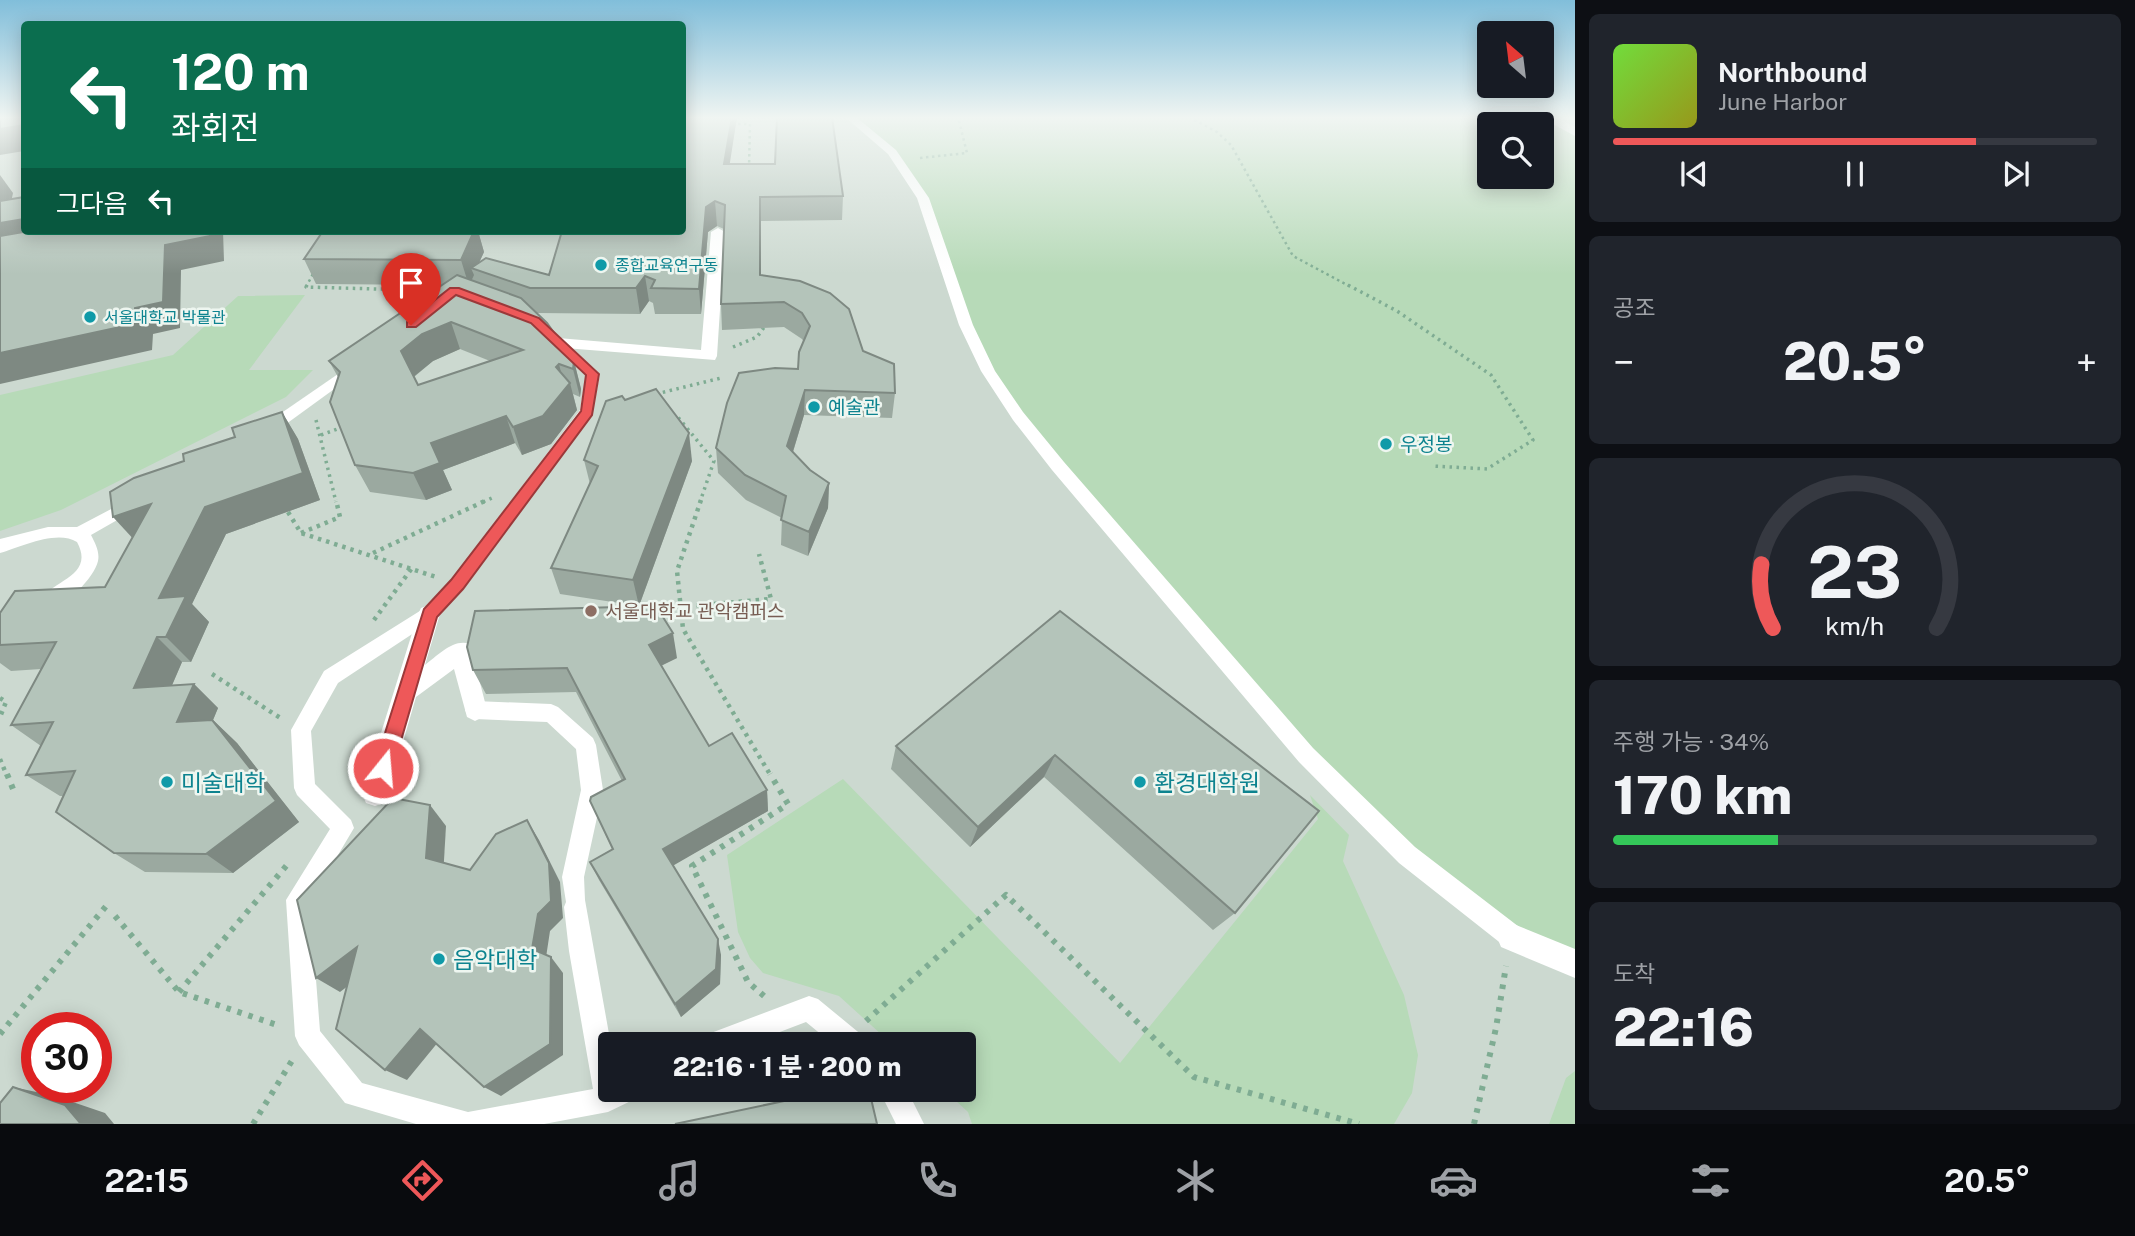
<!DOCTYPE html>
<html lang="ko">
<head>
<meta charset="utf-8">
<style>
  body { margin:0; font-family:"Public Sans","Noto Sans KR",sans-serif; background:#20242c; color:#f1f3f6; height:100vh; display:flex; flex-direction:column; font-size:26px; white-space:nowrap }
  * { box-sizing:border-box; margin:0 }
  p { font-size:23px; color:#9ea1a6 }
  .icon { flex:none; width:38px; height:38px; fill:none; stroke:currentColor; stroke-width:2; stroke-linecap:round; stroke-linejoin:round }
  .map { position:relative; flex:1; overflow:hidden }
  .sheet { display:flex; flex-direction:column; gap:14px; padding:14px; background:#0d0f14; width:560px }
  .sheet>* { flex:none }
  .hud { position:absolute; left:21px; top:21px; width:665px; height:214px; border-radius:7px; box-shadow:0 4px 18px #0003; background:#0b6e4f; color:#fff; overflow:hidden }
  .needle { width:46px; rotate:332deg }
  .tools { position:absolute; left:1477px; top:21px; display:grid; gap:14px }
  .tools a { display:grid; place-items:center; width:77px; height:77px; border-radius:7px; background:#171b24; box-shadow:0 4px 18px #0003; font-size:35px }
  .speed { position:absolute; left:21px; top:1012px; display:flex; gap:14px; font-size:35px; font-weight:700; text-align:center }
  .speed>* { display:grid; place-content:center; width:91px; height:91px; border-radius:50%; background:#171b24; box-shadow:0 4px 18px #0003; line-height:1 }
  .speed .limit { border:10px solid #d22; background:#fff; color:#111 }
  .pin { position:absolute; display:grid; place-items:center; width:60px; height:60px; color:#fff; margin:-72px -30px; border-radius:50% 50% 50% 0; rotate:-45deg; box-shadow:0 0 7px #0007 }
  .pin .icon { rotate:45deg }
  .me { position:absolute; width:77px; margin:-38px; rotate:17deg; stroke-linejoin:round; filter:drop-shadow(0 0 5px #0008) }
  .turn { display:flex; align-items:center; gap:24px; height:147px; padding:0 35px; font-size:32px }
  .turn .icon { width:91px; height:91px; stroke-width:2.5 }
  .turn b { display:block; font-size:49px; line-height:60px }
  .then { display:flex; align-items:center; height:66px; padding:0 35px; background:#0003; gap:14px; font-size:26px }
  .big { font-size:52px; font-weight:800; line-height:1.1 }
  .sheet .widget { flex:1; display:flex; flex-direction:column; justify-content:center; gap:10px; min-width:0; padding:0 24px; border-radius:10px; background:#20242c }
  .sheet .dial { align-items:center; gap:0 }
  .dial svg { height:182px; overflow:visible; fill:none; stroke:#363941; stroke-width:7; stroke-linecap:round; text-anchor:middle }
  .dial text { fill:#f1f3f6; stroke:none }
  .song { display:flex; align-items:center; gap:21px }
  .cover { width:84px; height:84px; border-radius:10px; background:linear-gradient(135deg,hsl(100 70% 55%),hsl(60 70% 35%)) }
  .played { height:7px; border-radius:4px; background:linear-gradient(90deg,#ee5859 75%,#363941 75%) }
  .keys { display:flex; justify-content:space-around; direction:ltr }
  .heat { display:flex; justify-content:space-between; align-items:center; font-size:38px; direction:ltr }
  .charge { height:10px; border-radius:5px; background:linear-gradient(90deg,#34c759 34%,#363941 0) }
  .trip { position:absolute; left:598px; top:1032px; width:378px; height:70px; border-radius:7px; background:#171b24; box-shadow:0 4px 18px #0003; font-weight:800; line-height:70px; text-align:center }
  .tab-bar { display:flex; height:112px; justify-content:space-around; align-items:center; background:#090b0e; color:#9ea1a6 }
  .tab-bar .icon { width:49px; height:49px }
  .tab-bar .selected { color:#ee5859 }
  .tab-bar b { font-size:32px; color:#f1f3f6 }
  main { display:flex; flex:1; min-height:0 }
  .map>svg:first-child { display:block }
  .built { fill:#ccd9d0; fill-rule:evenodd }
  .green { fill:#b7dab8; fill-rule:evenodd }
  .lines { fill:none; stroke-linecap:round; stroke-linejoin:round }
  .path-far3 { stroke:#7fac93; stroke-width:2.5; stroke-dasharray:2.5 3.5; stroke-linecap:butt }
  .path-far2 { stroke:#7fac93; stroke-width:3.5; stroke-dasharray:2.5 4.5; stroke-linecap:butt }
  .path-far1 { stroke:#7fac93; stroke-width:4.5; stroke-dasharray:3.5 5; stroke-linecap:butt }
  .path { stroke:#7fac93; stroke-width:6; stroke-dasharray:4.5 7; stroke-linecap:butt }
  .lane { fill:#fff; fill-rule:evenodd }
  .street { fill:#fff; fill-rule:evenodd }
  .wall { fill:#9ba9a0; fill-rule:evenodd }
  .shaded-wall { fill:#7e8982 }
  .building { fill:#b4c4ba; stroke:#7e8982; stroke-width:2; fill-rule:evenodd }
  .route { fill:#ee5859; stroke:#9b393a; stroke-width:2 }
  .culture-dot { fill:#0f9aa8; stroke:#eef6f0; stroke-width:2.5 }
  .education-dot { fill:#8d6e63; stroke:#eef6f0; stroke-width:2.5 }
  .labels { text-anchor:middle; dominant-baseline:central; stroke-width:5; stroke-linejoin:round; paint-order:stroke }
  .far-culture-label { font-size:16px; fill:#0d838f; stroke:#eef6f0; text-anchor:start }
  .culture-label { font-size:19px; fill:#0d838f; stroke:#eef6f0; text-anchor:start }
  .education-label { font-size:19px; fill:#785e54; stroke:#eef6f0; text-anchor:start }
  .near-culture-label { font-size:23px; fill:#0d838f; stroke:#eef6f0; text-anchor:start }
</style>
</head>
<body>
<main>
<div class="map">
<svg width="1575" height="1124" viewBox="0 0 1575 1124">
  <rect width="100%" height="100%" fill="#dee9e1"/>
  <!-- built -->
  <path class="built" d="M0,117H24V231H682L683,117H850L892,152L1575,964V1124H0ZM37,1027H96V1087H37ZM611,1045H964V1090H611Z"/>
  <!-- green -->
  <g class="green">
    <path d="M850,117H1546L1575,132V964L1511,937L1306,755L988,371L908,173L866,129ZM1489,124H1542V177H1489Z"/>
    <path d="M305,295L249,370H313L286,397L61,510L0,531V395L173,355L238,296Z"/>
    <path d="M843,779L1120,1063L1318,819L1310,795L1349,835L1343,861L1404,995L1418,1055L1412,1093L1394,1124H972L968,1112L944,1090H964V1045H893L839,996L763,973L750,958L738,932L727,855Z"/>
    <path d="M1575,1071V1124H1549L1566,1078Z"/>
  </g>
  <g class="lines">
    <!-- path-far3 -->
    <g class="path-far3">
      <path d="M1189,117L1217,132L1231,145L1293,256L1351,287"/>
      <path d="M732,124H750L749,168"/>
      <path d="M920,158L967,153L958,117"/>
      <path d="M306,287L314,272"/>
    </g>
    <!-- path-far2 -->
    <g class="path-far2">
      <path d="M307,285L306,287L412,290"/>
      <path d="M1348,285L1397,311L1491,375L1533,440L1487,469L1433,466"/>
      <path d="M733,347L757,337L765,326"/>
      <path d="M656,394L721,378"/>
      <path d="M672,416H677L714,461L700,502"/>
      <path d="M316,420L336,502"/>
      <path d="M321,435L343,427"/>
      <path d="M483,502L492,498"/>
    </g>
    <!-- path-far1 -->
    <g class="path-far1">
      <path d="M701,500L677,571L683,629L771,776"/>
      <path d="M288,512L301,533L436,577"/>
      <path d="M301,533L340,517L336,500"/>
      <path d="M373,553L487,500"/>
      <path d="M654,609L771,599L759,554"/>
      <path d="M374,620L412,568"/>
      <path d="M212,674L282,719"/>
      <path d="M0,698L6,702L0,717"/>
      <path d="M0,759L7,776"/>
    </g>
    <!-- path -->
    <g class="path">
      <path d="M7,774L15,794"/>
      <path d="M115,916L179,992L280,1026"/>
      <path d="M179,992L287,865"/>
      <path d="M764,996L748,982L692,866L788,804L770,774"/>
      <path d="M866,1021L1006,895L1194,1077L1359,1124"/>
      <path d="M0,1034L107,905"/>
      <path d="M253,1124L293,1059"/>
      <path d="M1474,1124L1496,1028L1506,966"/>
    </g>
    <!-- lane -->
    <g class="lane">
      <path d="M845,117H856L896,150L929,198L973,325L995,371L1023,412L1064,462L1313,748L1415,847L1527,933L1531,941L1527,949L1519,953L1503,945L1399,863L1299,762L1052,470L1013,420L981,371L959,325L917,198L888,154Z"/>
      <path d="M551,332L556,333L600,374L592,415L463,590L435,619L338,683L311,731L315,784L351,820L354,828L310,902L320,1031L362,1083L468,1112L593,1089L569,951L564,907L566,902L562,877L581,790L576,749L547,722L475,719L468,716L465,710L468,704L475,701L551,704L558,707L593,738L596,745L603,790L584,877L585,900L611,1045V1090H639L635,1099L608,1112L544,1124H416L345,1103L299,1045L295,1036L286,900L330,829L297,795L294,788L291,730L324,671L423,609L451,580L580,410L586,375L546,339V333Z"/>
      <path d="M354,363L359,365V371L271,435H261L258,431L261,427Z"/>
      <path d="M134,497L140,499L142,503L140,507L91,535C95,543 100,552 98,561C94,579 60,613 42,607L39,602C50,580 96,577 77,542C57,529 20,547 0,553V539L48,527H77Z"/>
      <path d="M809,996L818,999L863,1036L867,1045H834L806,1022L746,1045H699L703,1036Z"/>
      <path d="M879,1090H907L924,1124H896Z"/>
    </g>
    <!-- street -->
    <g class="street">
      <path d="M1540,117H1555L1575,127V136Z"/>
      <path d="M718,228L725,232L717,356L715,360L552,347L550,343L558,338L701,350L711,232Z"/>
      <path d="M429,605L437,608L440,614L425,665C438,655 454,638 470,644L487,710L483,717L475,721L467,717L454,669L416,697L388,794L384,803L375,806L366,803L362,794L418,614L421,608Z"/>
      <path d="M1511,923L1575,949V978L1501,947L1497,937L1501,927Z"/>
    </g>
  </g>
  <!-- wall -->
  <g class="wall">
    <path d="M682,117H737L729,164L843,196L842,220L761,221V275L863,351L895,393L892,418L804,415L793,452L810,470L829,483L828,508L808,556L781,545L782,518L746,500L718,473L716,448L798,369L804,342L802,339L784,327L722,330L721,304L724,229L717,226L708,232L701,314H655L653,303L649,301L640,314L537,313L574,361L581,389L580,397L573,394L577,410L551,444L522,455L515,443L443,470L452,490L426,500L370,492L355,465L338,377L329,361L442,285L316,284L304,259L323,231H478L484,252L479,263L549,275ZM460,349L490,361L418,385L414,377L433,361Z"/>
    <path d="M625,400L692,461L639,606L560,594L551,568L590,484L584,460Z"/>
    <path d="M282,412L298,439L320,500L226,534L192,604L209,622L191,662H182L172,685L194,684L218,708L213,720L237,743L299,822L233,873L145,872L114,853L63,796H60L26,775L41,746L11,725L41,669L11,671L0,663V613L105,587L184,461L235,437Z"/>
    <path d="M1060,611L1235,913L1213,930L1044,777L970,847L891,769L896,746Z"/>
    <path d="M677,658L661,666L709,746L767,790L768,811L673,865L721,955L720,984L681,1017L599,880L590,862L612,849L590,801L622,781L576,692L486,694L473,670Z"/>
  </g>
  <!-- shaded-wall -->
  <g class="shaded-wall">
    <path d="M24,117V151L0,155V129Z"/>
    <path d="M732,117H737L726,188L724,164Z"/>
    <path d="M0,175L13,193L7,222L24,219V231H112L0,251Z"/>
    <path d="M715,201L717,226L708,232L701,314L699,289L706,207Z"/>
    <path d="M210,231H223L224,261L181,270L180,328L153,334L152,350L0,384V353L135,308L165,245Z"/>
    <path d="M474,231H478L484,252L476,269L471,268L474,275L469,286L461,260Z"/>
    <path d="M645,276L649,301L640,314L636,288Z"/>
    <path d="M451,322L460,349L433,361L412,378L401,351L422,334Z"/>
    <path d="M574,361L581,389L580,397L573,369Z"/>
    <path d="M559,364L565,389L570,383L577,410L551,444L522,455L513,427Z"/>
    <path d="M805,390L804,415L787,471V446Z"/>
    <path d="M282,412L298,439L320,500L226,534L192,604L209,622L191,662L166,637L159,598L205,507Z"/>
    <path d="M506,416L515,443L443,470L452,490L426,500L413,473L431,443Z"/>
    <path d="M689,433L692,461L639,606L633,580Z"/>
    <path d="M829,483L828,508L808,556L809,532Z"/>
    <path d="M151,504L137,543L113,517Z"/>
    <path d="M673,633L677,658L654,669L649,645Z"/>
    <path d="M157,637L182,662L161,711L134,688Z"/>
    <path d="M194,684L218,708L213,720L237,743L299,822L233,873L206,854L177,722Z"/>
    <path d="M1055,755L1044,777L970,847L978,827Z"/>
    <path d="M767,790L768,811L669,868L663,849Z"/>
    <path d="M430,805L446,826L443,877L426,858Z"/>
    <path d="M527,820L539,840L560,882L563,918L550,931L545,964L532,949Z"/>
    <path d="M718,939L721,955L720,984L681,1017L675,1004Z"/>
    <path d="M357,947L378,963L340,992L316,978Z"/>
    <path d="M551,957L563,973V1055L501,1096L484,1087Z"/>
    <path d="M420,1029L439,1041L407,1080L385,1070Z"/>
    <path d="M13,1087L55,1096L105,1113L114,1124H81Z"/>
  </g>
  <!-- building -->
  <g class="building">
    <path d="M0,117H24V125L0,129Z"/>
    <path d="M682,117H732L724,164H775L777,117H832L843,196L760,197V275L800,281L830,293L849,309L863,351L894,364L895,393L805,390L787,446L810,470L829,483L809,532L781,520L786,496L745,475L716,448L727,403L739,373L775,368L798,369L799,352L810,326L802,313L784,302L721,304L725,205L715,201L706,207L699,289L651,288L655,280L645,276L636,288H530L471,268L486,258L549,275L562,231H682Z"/>
    <path d="M24,197V219L0,223V201Z"/>
    <path d="M29,231H210V236L165,245L163,302L135,308L134,324L0,353V236Z"/>
    <path d="M323,231H474L461,260L304,259Z"/>
    <path d="M457,275L521,298L547,323L574,361L573,369L559,364L556,367L570,383L543,416L513,427L506,416L431,443L440,463L413,473L355,465L330,402L340,372L329,361ZM451,322L523,350L418,385L401,351L422,334Z"/>
    <path d="M656,389L689,433L633,580L551,568L598,466L584,460L606,401L622,396L625,400Z"/>
    <path d="M282,412L303,473L205,507L159,598L186,596L166,637H157L134,688L194,684L177,722L212,720L276,801L206,854L114,853L56,812L75,771L26,775L53,722L11,725L56,642L0,645V613L15,591L105,587L151,504L113,517L110,492L134,478L184,461L183,454L235,437L232,428Z"/>
    <path d="M656,606L673,633L649,645L709,746L732,733L767,790L663,849L718,939L716,969L675,1004L590,862L613,849L590,801L591,797L625,779L567,668L473,670L467,647L475,611Z"/>
    <path d="M1060,611L1319,811L1235,913L1055,755L978,827L896,746Z"/>
    <path d="M393,798L430,805L426,858L470,870L496,834L527,820L549,863L551,901L538,914L532,949L551,957L550,1044L484,1087L420,1029L385,1070L336,1029L357,947L316,978L297,900Z"/>
    <path d="M13,1087L65,1105L81,1124H0V1103Z"/>
    <path d="M836,1090H869L877,1124H675Z"/>
  </g>
  <!-- sky -->
  <linearGradient id="sky" x2="0" y2="1"><stop stop-color="#81beda"/><stop offset="0.43" stop-color="#f0f5f2"/><stop offset="1" stop-color="#f0f5f2" stop-opacity="0"/></linearGradient>
  <rect width="1575" height="274" fill="url(#sky)"/>
  <!-- route -->
  <path class="route" d="M450,288H459L539,318L599,374L592,415L463,589L437,617L393,768L390,774L383,777L376,774L374,768L424,609L451,580L581,411L586,375L531,323L456,295L416,327H407V322Z"/>
  <!-- markers -->
  <g class="culture-dot">
    <circle cx="601" cy="265" r="7"/>
    <circle cx="90" cy="317" r="7"/>
    <circle cx="814" cy="407" r="7"/>
    <circle cx="1386" cy="444" r="7"/>
    <circle cx="167" cy="782" r="7"/>
    <circle cx="1140" cy="782" r="7"/>
    <circle cx="439" cy="959" r="7"/>
  </g>
  <circle class="education-dot" cx="591" cy="611" r="7"/>
  <g class="labels">
    <!-- far-culture labels -->
    <g class="far-culture-label">
      <text x="615" y="265">종합교육연구동</text>
      <text x="104" y="317">서울대학교 박물관</text>
    </g>
    <!-- culture labels -->
    <g class="culture-label">
      <text x="828" y="407">예술관</text>
      <text x="1400" y="444">우정봉</text>
    </g>
    <!-- education labels -->
    <g class="education-label">
      <text x="605" y="611">서울대학교 관악캠퍼스</text>
    </g>
    <!-- near-culture labels -->
    <g class="near-culture-label">
      <text x="181" y="782">미술대학</text>
      <text x="1154" y="782">환경대학원</text>
      <text x="453" y="959">음악대학</text>
    </g>
  </g>
</svg>
<div class="tools">
<a><svg class="needle" viewBox="-14 -14 28 28"><path d="M0-13l5 13h-10z" fill="#e53935"/><path d="M0 13l5-13h-10z" fill="#9ea1a6"/></svg></a>
<a><svg class="icon" aria-label="search" viewBox="0 0 24 24"><circle cx="10" cy="10" r="6"/><path d="M15 15l6 6"/></svg></a>
</div>
<div class="speed"><div class="limit">30</div></div>
<div class="pin" style="left:411px;top:325px;background:#d93025"><svg class="icon" aria-label="arrive" viewBox="0 0 24 24"><path d="M6 21V4h12l-3 4 3 4H6"/></svg></div>
<svg class="me" style="left:383px;top:768px" viewBox="-20 -20 40 40"><circle r="17" fill="#ee5859" stroke="#fff" stroke-width="3"/><path d="M0-11L8 9 0 5-8 9z" fill="#fff"/></svg>
<div class="trip">22:16 · 1 분 · 200 m</div>
<div class="hud">
<div class="turn"><svg class="icon" aria-label="left" viewBox="0 0 24 24"><path d="M17 20v-9H6M10 6l-5 5 5 5"/></svg><div><b>120 m</b>좌회전</div></div>
<div class="then">그다음<svg class="icon" aria-label="left" viewBox="0 0 24 24"><path d="M17 20v-9H6M10 6l-5 5 5 5"/></svg></div>
</div>
</div>
<section class="sheet">
<div class="widget">
<div class="song"><i class="cover"></i><div><b>Northbound</b><p>June Harbor</p></div></div>
<div class="played"></div>
<div class="keys"><svg class="icon" aria-label="previous" viewBox="0 0 24 24"><path d="M18 5L8 12l10 7zM5 5v14"/></svg><svg class="icon" aria-label="pause" viewBox="0 0 24 24"><path d="M8 5v14M16 5v14"/></svg><svg class="icon" aria-label="next" viewBox="0 0 24 24"><path d="M6 5l10 7-10 7zM19 5v14"/></svg></div>
</div>
<div class="widget"><p>공조</p>
<div class="heat"><a>−</a><b class="big">20.5°</b><a>+</a></div>
</div>
<div class="widget dial"><svg viewBox="0 0 100 80">
<path d="M14 69A42 42 0 1 1 86 69"/>
<path d="M14 69A42 42 0 0 1 9 41" stroke="#ee5859"/>
<text x="50" y="56" font-size="32" font-weight="700">23</text>
<text x="50" y="72" font-size="11">km/h</text>
</svg></div>
<div class="widget"><p>주행 가능 · 34%</p><b class="big">170 km</b><div class="charge"></div></div>
<div class="widget"><p>도착</p><b class="big">22:16</b></div>
</section>
</main>
<nav class="tab-bar">
<b>22:15</b>
<svg class="icon selected" aria-label="directions" viewBox="0 0 24 24"><path d="M12 3l9 9-9 9-9-9zM9 14v-3h6M13 9l2 2-2 2"/></svg>
<svg class="icon" aria-label="music" viewBox="0 0 24 24"><path d="M9 18V5l10-2v13"/><circle cx="6" cy="18" r="3"/><circle cx="16" cy="16" r="3"/></svg>
<svg class="icon" aria-label="phone" viewBox="0 0 24 24"><path d="M5 4h4l2 5-3 2q2 4 5 5l2-3 5 2v4C11 20 4 13 5 4z"/></svg>
<svg class="icon" aria-label="climate" viewBox="0 0 24 24"><path d="M12 3v18M4 7l16 10M4 17L20 7"/></svg>
<svg class="icon" aria-label="car" viewBox="0 0 24 24"><path d="M5 17H2v-5l4-1 3-4h7l3 4 3 1v5h-3M9 17h6M6 11h13"/><circle cx="7" cy="17" r="2"/><circle cx="17" cy="17" r="2"/></svg>
<svg class="icon" aria-label="filters" viewBox="0 0 24 24"><path d="M4 7h16M4 17h16"/><circle cx="9" cy="7" r="2"/><circle cx="15" cy="17" r="2"/></svg>
<b>20.5°</b>
</nav>
</body>
</html>
